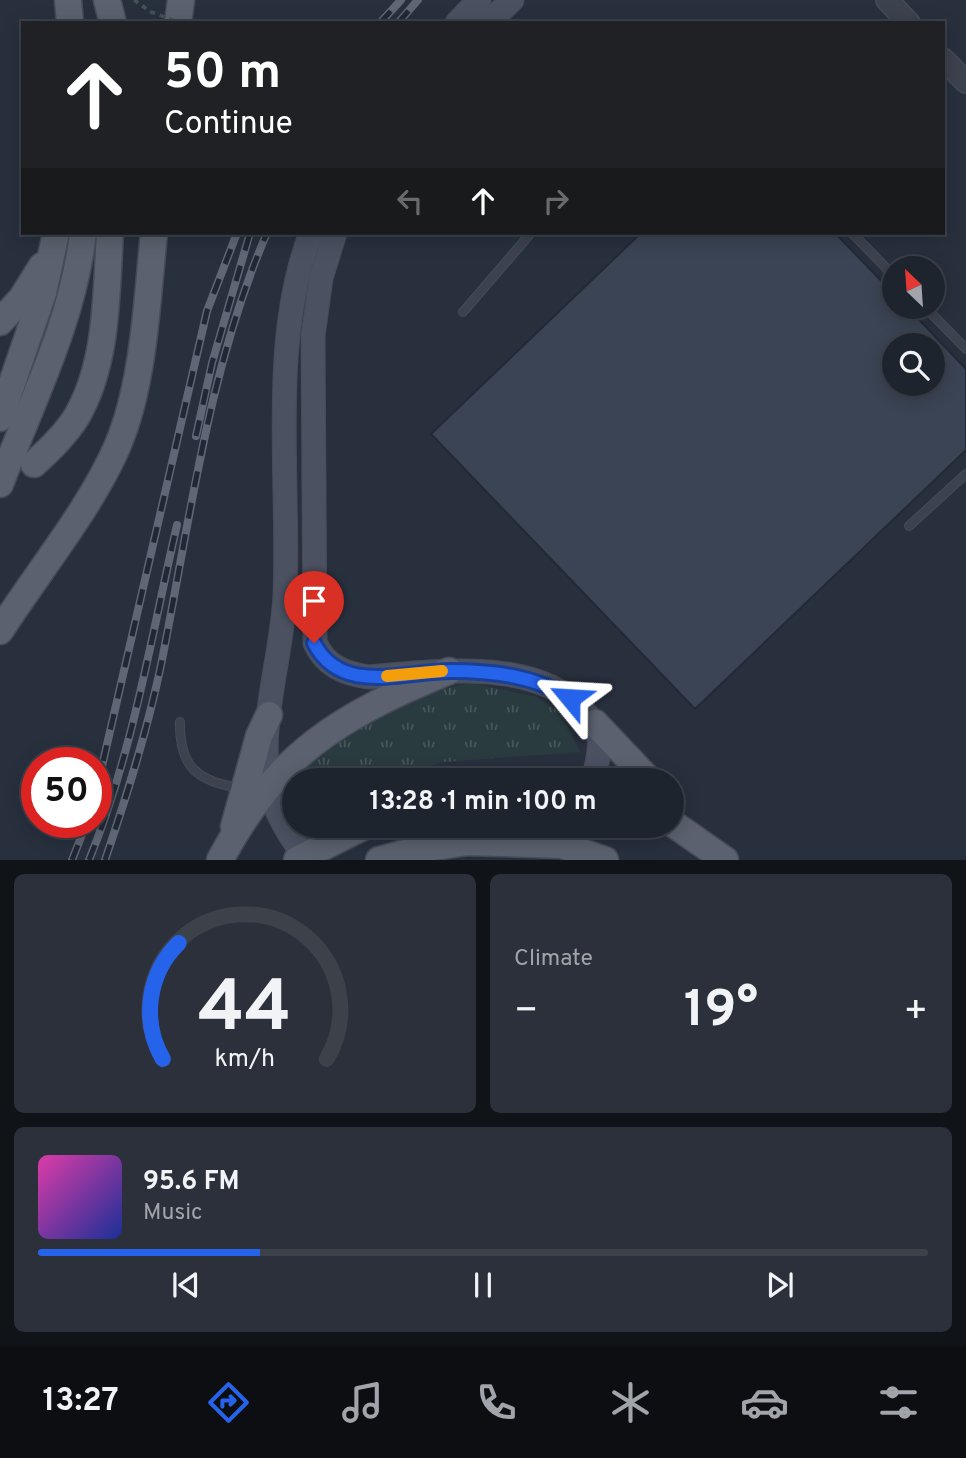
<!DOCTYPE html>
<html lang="en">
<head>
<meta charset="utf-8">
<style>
  body { margin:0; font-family:Overpass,sans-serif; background:#2b303a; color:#f1f3f6; height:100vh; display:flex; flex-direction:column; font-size:26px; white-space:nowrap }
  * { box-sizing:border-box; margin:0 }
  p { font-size:23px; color:#a1a4aa }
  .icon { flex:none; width:38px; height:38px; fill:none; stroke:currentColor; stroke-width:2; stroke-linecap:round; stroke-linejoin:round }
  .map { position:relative; height:860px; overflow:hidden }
  .details { display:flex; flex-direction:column; gap:14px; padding:14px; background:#101419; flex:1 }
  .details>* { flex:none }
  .top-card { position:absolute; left:21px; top:21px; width:924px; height:214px; border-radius:0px; box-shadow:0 4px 18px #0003,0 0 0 2px #3c414a; background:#202124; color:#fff; overflow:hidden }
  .needle { width:46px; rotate:335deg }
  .buttons { position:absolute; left:882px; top:256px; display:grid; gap:14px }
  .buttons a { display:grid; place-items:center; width:63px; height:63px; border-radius:50%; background:#1e242e; box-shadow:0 4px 18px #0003,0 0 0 2px #3c414a; font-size:35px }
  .speed { position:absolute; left:21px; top:747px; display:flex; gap:14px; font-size:35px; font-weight:700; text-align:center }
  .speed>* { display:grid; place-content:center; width:91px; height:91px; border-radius:50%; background:#1e242e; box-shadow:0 4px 18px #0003,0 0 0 2px #3c414a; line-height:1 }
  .speed .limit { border:10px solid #d22; background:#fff; color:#111 }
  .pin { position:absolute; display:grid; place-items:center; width:60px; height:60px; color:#fff; margin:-72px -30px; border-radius:50% 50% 50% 0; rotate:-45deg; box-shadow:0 0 7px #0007 }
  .pin .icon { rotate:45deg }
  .me { position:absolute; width:77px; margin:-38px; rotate:297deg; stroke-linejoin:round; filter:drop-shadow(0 0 5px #0008) }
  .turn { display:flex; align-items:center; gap:24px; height:147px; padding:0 28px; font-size:32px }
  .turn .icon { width:91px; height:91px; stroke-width:2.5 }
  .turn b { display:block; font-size:49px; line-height:60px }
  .lanes { display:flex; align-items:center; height:66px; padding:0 28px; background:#0003; justify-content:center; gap:35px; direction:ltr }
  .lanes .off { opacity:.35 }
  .big { font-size:52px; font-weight:700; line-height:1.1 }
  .details .tile { flex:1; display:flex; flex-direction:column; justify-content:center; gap:10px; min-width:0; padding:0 24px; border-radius:10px; background:#2b303a }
  .details .dial { align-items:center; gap:0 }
  .dial svg { height:182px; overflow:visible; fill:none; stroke:#3c414a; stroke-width:7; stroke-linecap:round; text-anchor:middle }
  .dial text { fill:#f1f3f6; stroke:none }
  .song { display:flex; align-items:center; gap:21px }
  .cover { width:84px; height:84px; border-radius:10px; background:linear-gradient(135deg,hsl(320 70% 55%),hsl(230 70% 35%)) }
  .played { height:7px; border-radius:4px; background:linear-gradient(90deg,#2563eb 25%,#3c414a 25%) }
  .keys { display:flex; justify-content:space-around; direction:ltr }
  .heat { display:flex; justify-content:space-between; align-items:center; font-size:38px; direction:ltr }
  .details .tiles { flex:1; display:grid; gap:14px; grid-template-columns:1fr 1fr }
  .tile:last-child { grid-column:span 2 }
  .trip { position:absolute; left:282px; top:768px; width:402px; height:70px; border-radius:35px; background:#1e242e; box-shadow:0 4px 18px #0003,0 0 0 2px #3c414a; font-weight:700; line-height:70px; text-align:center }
  .tabs { display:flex; height:112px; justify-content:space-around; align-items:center; background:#0c0e12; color:#a1a4aa }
  .tabs .icon { width:49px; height:49px }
  .tabs .selected { color:#2563eb }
  .tabs b { font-size:32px; color:#f1f3f6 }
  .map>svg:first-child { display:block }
  .park { fill:url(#park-tufts) }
  .building { fill:#3b4454; stroke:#232936; stroke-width:2; fill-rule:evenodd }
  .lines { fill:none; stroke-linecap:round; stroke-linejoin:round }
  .service-casing { stroke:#464b58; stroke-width:10 }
  .tertiary-casing { stroke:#464b58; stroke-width:24 }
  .secondary-casing { stroke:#464b58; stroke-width:25 }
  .primary-casing { stroke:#464b58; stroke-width:29 }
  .service { stroke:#3c424e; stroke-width:8 }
  .tertiary { stroke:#3c424e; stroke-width:21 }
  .secondary { stroke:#4b5161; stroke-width:23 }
  .primary { stroke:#5b616e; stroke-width:26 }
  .rail-casing { stroke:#5f6675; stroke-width:8 }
  .rail { stroke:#212734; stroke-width:5; stroke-dasharray:16; stroke-linecap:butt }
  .path-bridge { stroke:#435457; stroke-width:3.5; stroke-dasharray:5 5; stroke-linecap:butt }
  .route-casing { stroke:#184099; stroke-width:18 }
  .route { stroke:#2563eb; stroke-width:12 }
  .slow { stroke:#f59e0b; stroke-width:12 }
</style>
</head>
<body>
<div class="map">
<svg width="966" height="860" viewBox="0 0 966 860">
  <defs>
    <pattern id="park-tufts" width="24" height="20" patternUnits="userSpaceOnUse" patternTransform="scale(1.75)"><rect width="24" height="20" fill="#2a3b3f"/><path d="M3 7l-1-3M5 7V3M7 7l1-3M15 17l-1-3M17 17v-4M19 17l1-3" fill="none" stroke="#475659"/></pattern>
  </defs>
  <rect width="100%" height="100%" fill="#28303e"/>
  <!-- park -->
  <path class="park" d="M471,683L537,697L561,713L580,752L443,762L389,780H298L297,774L311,756L410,696Z"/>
  <!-- building -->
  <path class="building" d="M641,233H835L894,294V306H906L966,369V450L695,709L431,434ZM894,345H933V383H894Z"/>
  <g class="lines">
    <defs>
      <g id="service">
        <path d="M852,233L894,276"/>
        <path d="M924,306L966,349"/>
        <path d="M463,312L531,233"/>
        <path d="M909,526L966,474"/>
        <path d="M180,722C179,766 197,782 241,788"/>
      </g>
      <g id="tertiary">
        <path d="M887,0L909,23"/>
        <path d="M943,59L966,82"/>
      </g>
      <g id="secondary">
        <path d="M457,23L479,0"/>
        <path d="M488,23L512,0"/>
        <path d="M335,233L321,278L313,336L315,643C326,666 343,673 368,677C432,672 530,657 580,707C589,717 597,724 599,738C601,752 596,767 593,780"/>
        <path d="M562,845L571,826"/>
        <path d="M308,860C291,839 274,811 269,785C258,722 282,658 285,595C290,480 269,341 311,233"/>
      </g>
      <g id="primary">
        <path d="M68,0L70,23"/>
        <path d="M107,0L113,23"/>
        <path d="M178,23L181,0"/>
        <path d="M0,322L22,298L42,266"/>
        <path d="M0,418L43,293L56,233"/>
        <path d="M34,464C49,450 66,434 77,416C108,362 106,294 110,233"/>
        <path d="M0,484C32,401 73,321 83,233"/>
        <path d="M0,631C37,573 90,509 117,447C144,385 147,300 154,233"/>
        <path d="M595,723L649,780"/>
        <path d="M672,823L725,860"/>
        <path d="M234,827L259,736L269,715"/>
        <path d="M220,860C278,752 340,716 449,671"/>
        <path d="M297,860L365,826"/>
        <path d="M379,860L420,849L468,842L562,845L605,860"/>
      </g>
    </defs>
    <!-- service casing -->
    <use href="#service" class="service-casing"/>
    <!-- tertiary casing -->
    <use href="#tertiary" class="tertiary-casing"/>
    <!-- secondary casing -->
    <use href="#secondary" class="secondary-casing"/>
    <!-- primary casing -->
    <use href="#primary" class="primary-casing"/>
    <!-- service -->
    <use href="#service" class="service"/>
    <!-- tertiary -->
    <use href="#tertiary" class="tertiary"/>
    <!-- secondary -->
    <use href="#secondary" class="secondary"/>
    <!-- primary -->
    <use href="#primary" class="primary"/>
    <defs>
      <g id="rail">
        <path d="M380,23L401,0"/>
        <path d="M398,23L418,0"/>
        <path d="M196,436L212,363L250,233"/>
        <path d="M96,792L207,311L237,233"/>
        <path d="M72,860L87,822"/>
        <path d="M89,860C133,753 151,637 177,525"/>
        <path d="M105,860C127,795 147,732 161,665C190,521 208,369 267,233"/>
      </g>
    </defs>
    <!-- rail casing -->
    <use href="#rail" class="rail-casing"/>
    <!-- rail -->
    <use href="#rail" class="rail"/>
    <!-- path-bridge -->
    <path class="path-bridge" d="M134,0L151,12L181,23"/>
  </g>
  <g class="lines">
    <defs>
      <path id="route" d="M314,643C341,696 404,671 451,671C493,671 535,676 570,698"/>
    </defs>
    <!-- route casing -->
    <use href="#route" class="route-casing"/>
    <!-- route -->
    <use href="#route" class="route"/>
    <!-- slow -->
    <path class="slow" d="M387,676L442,671"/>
  </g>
</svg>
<div class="buttons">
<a><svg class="needle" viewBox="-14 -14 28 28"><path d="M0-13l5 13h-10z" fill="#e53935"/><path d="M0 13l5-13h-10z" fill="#a1a4aa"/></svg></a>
<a><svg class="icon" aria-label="search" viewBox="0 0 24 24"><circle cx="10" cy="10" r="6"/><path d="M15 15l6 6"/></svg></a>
</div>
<div class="speed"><div class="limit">50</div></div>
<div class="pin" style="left:314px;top:643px;background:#d93025"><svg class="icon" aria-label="arrive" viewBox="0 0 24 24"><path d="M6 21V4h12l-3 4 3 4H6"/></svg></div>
<svg class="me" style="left:570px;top:698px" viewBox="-20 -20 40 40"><path d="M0-17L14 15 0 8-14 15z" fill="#2563eb" stroke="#fff" stroke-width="4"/></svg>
<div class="trip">13:28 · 1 min · 100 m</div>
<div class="top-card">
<div class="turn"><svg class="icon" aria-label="ahead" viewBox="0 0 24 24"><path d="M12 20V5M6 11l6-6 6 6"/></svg><div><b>50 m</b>Continue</div></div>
<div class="lanes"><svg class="icon off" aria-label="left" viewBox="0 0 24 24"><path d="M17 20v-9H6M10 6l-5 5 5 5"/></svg><svg class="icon" aria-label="ahead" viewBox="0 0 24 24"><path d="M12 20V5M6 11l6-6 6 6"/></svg><svg class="icon off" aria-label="right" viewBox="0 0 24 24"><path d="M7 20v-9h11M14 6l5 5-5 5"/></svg></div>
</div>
</div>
<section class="details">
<div class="tiles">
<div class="tile dial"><svg viewBox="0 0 100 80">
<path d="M14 69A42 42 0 1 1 86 69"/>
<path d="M14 69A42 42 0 0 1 21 18" stroke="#2563eb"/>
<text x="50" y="56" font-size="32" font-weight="700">44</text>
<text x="50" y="72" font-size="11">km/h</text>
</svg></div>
<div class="tile"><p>Climate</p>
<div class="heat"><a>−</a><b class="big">19°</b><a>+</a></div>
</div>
<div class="tile">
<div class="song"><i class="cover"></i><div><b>95.6 FM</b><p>Music</p></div></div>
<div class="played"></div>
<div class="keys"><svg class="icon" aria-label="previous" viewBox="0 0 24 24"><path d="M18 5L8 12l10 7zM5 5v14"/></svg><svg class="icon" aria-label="pause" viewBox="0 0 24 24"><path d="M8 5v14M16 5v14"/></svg><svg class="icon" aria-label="next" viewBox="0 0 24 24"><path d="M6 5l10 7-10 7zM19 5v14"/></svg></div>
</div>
</div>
</section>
<nav class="tabs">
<b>13:27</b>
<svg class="icon selected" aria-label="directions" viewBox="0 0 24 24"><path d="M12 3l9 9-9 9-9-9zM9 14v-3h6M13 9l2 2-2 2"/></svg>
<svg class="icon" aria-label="music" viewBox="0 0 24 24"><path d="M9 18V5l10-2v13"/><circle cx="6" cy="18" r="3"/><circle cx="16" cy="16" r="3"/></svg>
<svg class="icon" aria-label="phone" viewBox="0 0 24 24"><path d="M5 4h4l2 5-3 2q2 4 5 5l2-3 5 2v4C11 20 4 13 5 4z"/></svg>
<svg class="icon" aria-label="climate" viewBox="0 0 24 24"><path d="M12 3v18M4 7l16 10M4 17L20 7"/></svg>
<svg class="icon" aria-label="car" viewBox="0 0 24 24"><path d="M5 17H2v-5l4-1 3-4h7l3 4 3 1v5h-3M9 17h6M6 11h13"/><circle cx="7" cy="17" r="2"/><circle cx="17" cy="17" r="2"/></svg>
<svg class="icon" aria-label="filters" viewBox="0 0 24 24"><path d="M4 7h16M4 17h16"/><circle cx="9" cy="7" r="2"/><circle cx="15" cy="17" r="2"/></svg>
</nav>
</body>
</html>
